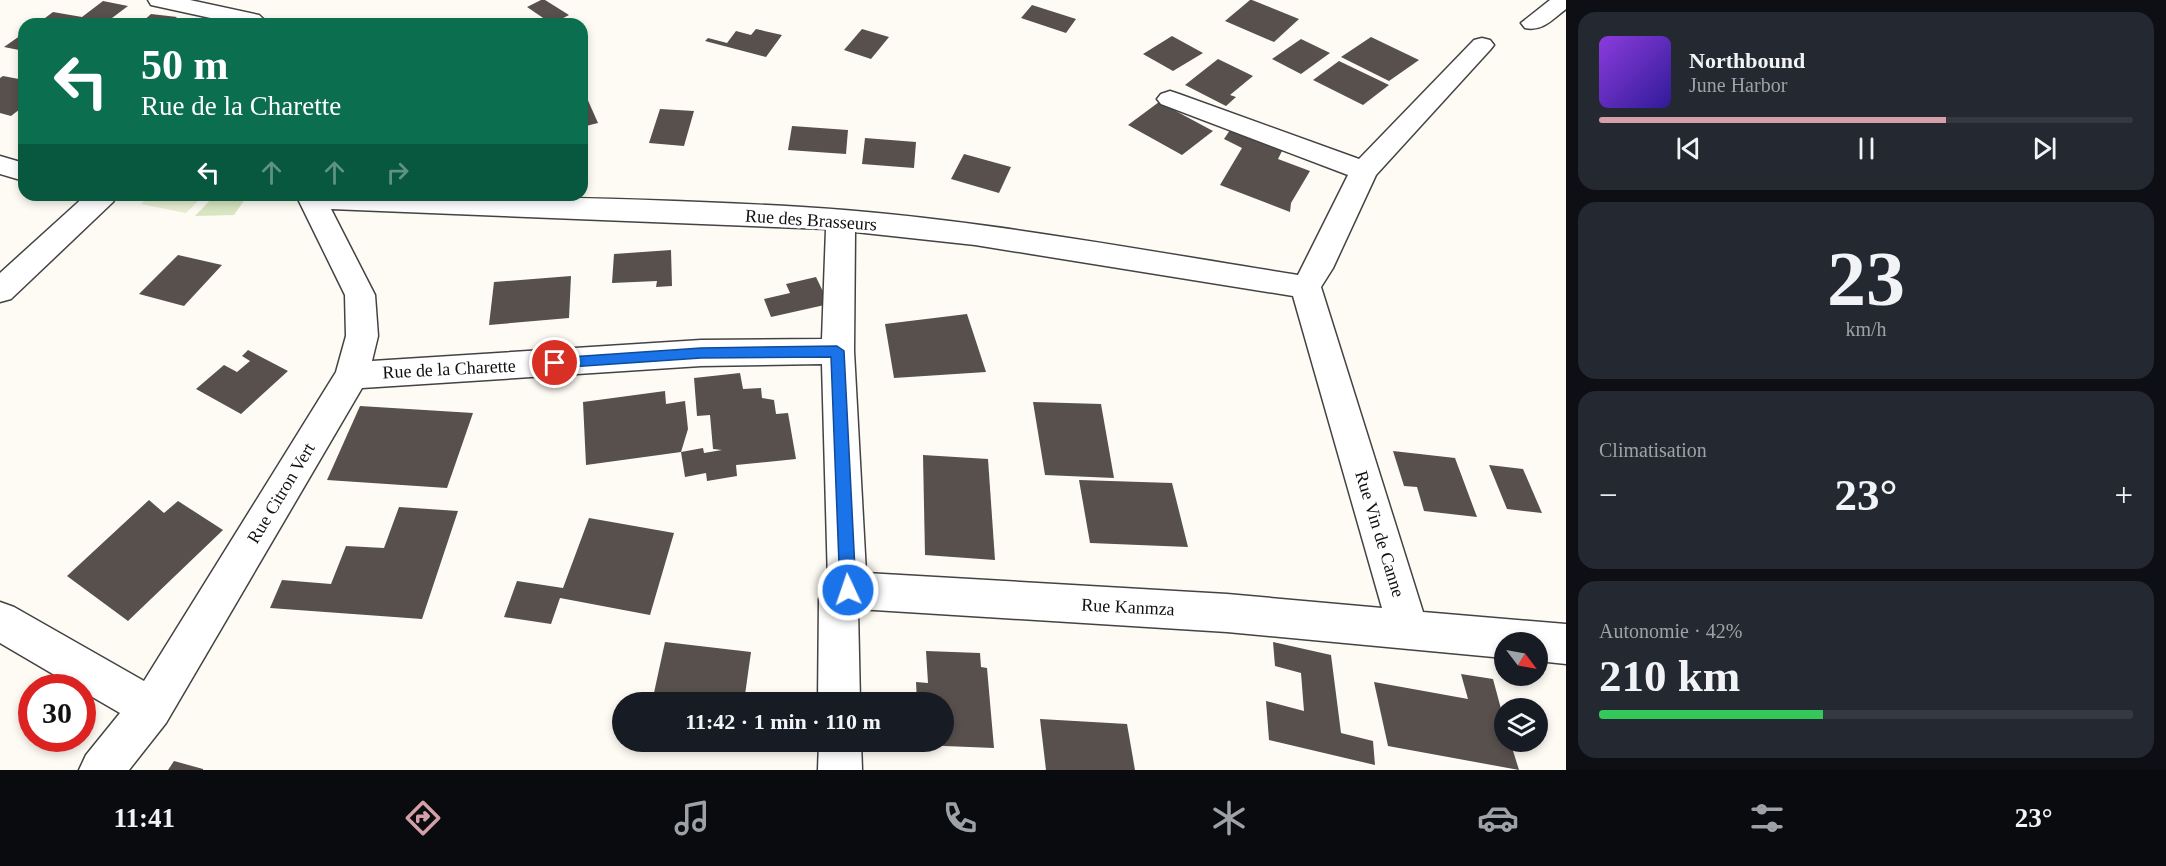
<!DOCTYPE html>
<html lang="fr">
<head>
<meta charset="utf-8">
<style>
  body { margin:0; font-family:"Times New Roman",serif; background:#242831; color:#f1f3f6; height:100vh; display:flex; flex-direction:column; font-size:22px; white-space:nowrap }
  * { box-sizing:border-box; margin:0 }
  p { font-size:20px; color:#9ea1a6 }
  .icon { flex:none; width:33px; height:33px; fill:none; stroke:currentColor; stroke-width:2; stroke-linecap:round; stroke-linejoin:round }
  .map { position:relative; flex:1; overflow:hidden }
  .sheet { display:flex; flex-direction:column; gap:12px; padding:12px; background:#0d0f14; width:600px }
  .sheet>* { flex:none }
  .hud { position:absolute; left:18px; top:18px; width:570px; height:183px; border-radius:18px; box-shadow:0 3px 9px #0003; background:#0b6e4f; color:#fff; overflow:hidden }
  .needle { width:39px; rotate:122deg }
  .controls { position:absolute; left:1494px; top:632px; display:grid; gap:12px }
  .controls a { display:grid; place-items:center; width:54px; height:54px; border-radius:50%; background:#171b24; box-shadow:0 3px 9px #0003; font-size:30px }
  .speed { position:absolute; left:18px; top:674px; display:flex; gap:12px; font-size:30px; font-weight:700; text-align:center }
  .speed>* { display:grid; place-content:center; width:78px; height:78px; border-radius:50%; background:#171b24; box-shadow:0 3px 9px #0003; line-height:1 }
  .speed .limit { border:9px solid #d22; background:#fff; color:#111 }
  .pin { position:absolute; display:grid; place-items:center; width:51px; height:51px; color:#fff; margin:-26px; border:3px solid #fff; border-radius:50%; box-shadow:0 2px 6px #0007 }
  .me { position:absolute; width:66px; margin:-33px; rotate:357deg; stroke-linejoin:round; filter:drop-shadow(0 0 4px #0008) }
  .turn { display:flex; align-items:center; gap:21px; height:126px; padding:0 24px; font-size:27px }
  .turn .icon { width:78px; height:78px; stroke-width:2.5 }
  .turn b { display:block; font-size:42px; line-height:51px }
  .lanes { display:flex; align-items:center; height:57px; padding:0 24px; background:#0003; justify-content:center; gap:30px; direction:ltr }
  .lanes .off { opacity:.35 }
  .big { font-size:45px; font-weight:700; line-height:1.1 }
  .sheet .tile { flex:1; display:flex; flex-direction:column; justify-content:center; gap:9px; min-width:0; padding:0 21px; border-radius:18px; background:#242831 }
  .sheet .dial { align-items:center; gap:0 }
  .dial b { font-size:78px; line-height:1 }
  .song { display:flex; align-items:center; gap:18px }
  .cover { width:72px; height:72px; border-radius:9px; background:linear-gradient(135deg,hsl(270 70% 55%),hsl(250 70% 35%)) }
  .played { height:6px; border-radius:3px; background:linear-gradient(90deg,#d49fa8 65%,#363941 65%) }
  .keys { display:flex; justify-content:space-around; direction:ltr }
  .heat { display:flex; justify-content:space-between; align-items:center; font-size:33px; direction:ltr }
  .charge { height:9px; border-radius:4px; background:linear-gradient(90deg,#34c759 42%,#363941 0) }
  .trip { position:absolute; left:612px; top:692px; width:342px; height:60px; border-radius:30px; background:#171b24; box-shadow:0 3px 9px #0003; font-weight:700; line-height:60px; text-align:center }
  .menu { display:flex; height:96px; justify-content:space-around; align-items:center; background:#090b0e; color:#9ea1a6 }
  .menu .icon { width:42px; height:42px }
  .menu .on { color:#d49fa8 }
  .menu b { font-size:27px; color:#f1f3f6 }
  main { display:flex; flex:1; min-height:0 }
  .map>svg:first-child { display:block }
  .green { fill:#d7e5c1 }
  .pitch { fill:#e6edd1 }
  .building { fill:#57504d }
  .lines { fill:none; stroke-linecap:round; stroke-linejoin:round }
  .minor-casing { stroke:#434343; stroke-width:3 }
  .minor { fill:#fff; fill-rule:evenodd }
  .route { fill:#1a73e8; stroke:#114b97; stroke-width:1.5 }
  .labels { text-anchor:middle; dominant-baseline:central; stroke-width:6; stroke-linejoin:round; paint-order:stroke }
  .street-label { font-size:18px; fill:#101010; stroke:#fff }
</style>
</head>
<body>
<main>
<div class="map">
<svg width="1566" height="770" viewBox="0 0 1566 770">
  <rect width="100%" height="100%" fill="#fefbf4"/>
  <!-- green -->
  <path class="green" d="M215,195H248L234,215L195,216Z"/>
  <!-- pitch -->
  <path class="pitch" d="M150,195H204L186,213L141,204Z"/>
  <!-- building -->
  <g class="building">
    <path d="M541,0H545L569,15L552,24L527,7Z"/>
    <path d="M1250,0H1252L1299,19L1274,42L1225,21Z"/>
    <path d="M103,1L128,6L104,24H37L53,12L82,17Z"/>
    <path d="M1032,5L1076,19L1066,33L1021,18Z"/>
    <path d="M151,14L177,17L169,24H140Z"/>
    <path d="M756,29L782,35L766,57L705,41L708,38L727,43L736,31L751,35Z"/>
    <path d="M862,29L889,37L871,59L844,50Z"/>
    <path d="M24,33V51L4,47Z"/>
    <path d="M1172,36L1203,53L1173,71L1143,54Z"/>
    <path d="M1371,37L1419,60L1389,81L1341,57Z"/>
    <path d="M1301,39L1330,53L1301,74L1272,59Z"/>
    <path d="M1218,59L1253,76L1230,95L1236,97L1226,106L1185,85Z"/>
    <path d="M1339,61L1389,85L1363,105L1313,80Z"/>
    <path d="M3,76L24,80V106L11,116L0,113V78Z"/>
    <path d="M582,87L598,123L582,127Z"/>
    <path d="M1159,102L1213,131L1182,155L1128,125Z"/>
    <path d="M660,109L694,111L684,146L649,143Z"/>
    <path d="M792,126L848,130L846,154L788,150Z"/>
    <path d="M1232,127L1285,145L1278,159L1310,171L1291,203L1290,212L1220,185L1242,148L1224,139Z"/>
    <path d="M865,138L916,142L914,168L862,164Z"/>
    <path d="M964,154L1011,167L999,193L951,179Z"/>
    <path d="M671,250L672,286L656,287L657,281L612,283L614,254Z"/>
    <path d="M178,255L222,265L184,306L139,294Z"/>
    <path d="M571,276L569,318L489,325L494,282Z"/>
    <path d="M816,277L829,304L771,317L764,299L790,293L786,284Z"/>
    <path d="M967,314L986,372L894,378L885,324Z"/>
    <path d="M248,350L288,371L241,414L196,389L224,365L237,372L250,361L242,356Z"/>
    <path d="M740,373L743,389L761,388L762,398L774,400L776,414L788,413L796,459L736,465L737,476L707,481L706,473L685,477L681,452L586,465L583,402L665,391L666,404L685,401L688,429L681,452L703,448L704,453L722,450L713,449L710,415L697,416L694,378Z"/>
    <path d="M1033,402L1101,404L1114,478L1045,475Z"/>
    <path d="M360,406L473,413L447,488L327,480Z"/>
    <path d="M1393,451L1455,458L1477,517L1424,511L1417,487L1404,486Z"/>
    <path d="M923,455L988,459L995,560L925,555Z"/>
    <path d="M1489,465L1523,469L1542,513L1507,509Z"/>
    <path d="M1079,480L1172,483L1188,547L1090,543Z"/>
    <path d="M149,500L164,513L178,501L223,530L128,621L67,576Z"/>
    <path d="M399,507L458,511L422,619L270,608L282,580L331,584L346,546L384,548Z"/>
    <path d="M589,518L674,533L650,615L560,598L551,624L504,617L517,581L563,588Z"/>
    <path d="M665,642L751,652L744,702H652Z"/>
    <path d="M1273,642L1331,655L1341,733L1373,741L1375,765L1269,740L1266,701L1304,711L1301,673L1275,666Z"/>
    <path d="M926,651L980,653L981,667L987,668L994,748L920,745L919,741H944V702H917L916,682L928,683Z"/>
    <path d="M1461,674L1493,679L1504,720V741H1510L1519,770L1388,746L1374,682L1468,699Z"/>
    <path d="M1040,719L1127,724L1135,770H1046Z"/>
    <path d="M174,761L203,769V770H168Z"/>
  </g>
  <g class="lines">
    <defs>
      <g id="minor">
        <path d="M148,0H190L259,15L269,24H238L151,5Z"/>
        <path d="M1550,0H1566V9C1553,19 1542,32 1525,28L1521,23Z"/>
        <path d="M1482,38L1490,40L1494,45L1490,50L1376,175L1333,268L1321,287L1423,612L1566,624V664L1538,661V642H1504V658L1227,632L858,609L860,702H818L819,599L828,582L822,364L701,366L362,388L166,723L129,770H79L86,755L120,713L82,691V687H75L0,643V602L14,607L144,681L336,372L346,336L345,295L296,195C465,195 634,197 802,207C968,217 1134,249 1298,275L1348,175L1161,104L1157,99L1161,94L1170,91L1179,94L1359,159L1474,40ZM331,209L826,229L822,339L701,340L372,361L378,336L375,295ZM855,232L975,245L1293,296L1382,608L1227,594L866,573L854,351Z"/>
        <path d="M0,156L24,163V181L0,174Z"/>
        <path d="M86,195H117L113,202L11,299L0,302V273Z"/>
        <path d="M819,741H861L862,770H818Z"/>
      </g>
    </defs>
    <!-- minor casing -->
    <use href="#minor" class="minor-casing"/>
    <!-- minor -->
    <use href="#minor" class="minor"/>
  </g>
  <!-- route -->
  <path class="route" d="M837,346L844,351L856,590L853,595L848,597L842,595L840,590L831,357L701,358L555,368L549,363L555,358L701,348Z"/>
  <g class="labels">
    <!-- street labels -->
    <g class="street-label">
      <text transform="translate(811 220) rotate(4)">Rue des Brasseurs</text>
      <text transform="translate(449 369) rotate(-3)">Rue de la Charette</text>
      <text transform="translate(281 493) rotate(-59)">Rue Citron Vert</text>
      <text transform="translate(1380 534) rotate(73)">Rue Vin de Canne</text>
      <text transform="translate(1128 607) rotate(3)">Rue Kanmza</text>
    </g>
  </g>
</svg>
<div class="controls">
<a><svg class="needle" viewBox="-14 -14 28 28"><path d="M0-13l5 13h-10z" fill="#e53935"/><path d="M0 13l5-13h-10z" fill="#9ea1a6"/></svg></a>
<a><svg class="icon" aria-label="layers" viewBox="0 0 24 24"><path d="M12 4l9 5-9 5-9-5zM3 14l9 5 9-5"/></svg></a>
</div>
<div class="speed"><div class="limit">30</div></div>
<div class="pin" style="left:555px;top:363px;background:#d93025"><svg class="icon" aria-label="arrive" viewBox="0 0 24 24"><path d="M6 21V4h12l-3 4 3 4H6"/></svg></div>
<svg class="me" style="left:848px;top:590px" viewBox="-20 -20 40 40"><circle r="17" fill="#1a73e8" stroke="#fff" stroke-width="3"/><path d="M0-11L8 9 0 5-8 9z" fill="#fff"/></svg>
<div class="trip">11:42 · 1 min · 110 m</div>
<div class="hud">
<div class="turn"><svg class="icon" aria-label="left" viewBox="0 0 24 24"><path d="M17 20v-9H6M10 6l-5 5 5 5"/></svg><div><b>50 m</b>Rue de la Charette</div></div>
<div class="lanes"><svg class="icon" aria-label="left" viewBox="0 0 24 24"><path d="M17 20v-9H6M10 6l-5 5 5 5"/></svg><svg class="icon off" aria-label="ahead" viewBox="0 0 24 24"><path d="M12 20V5M6 11l6-6 6 6"/></svg><svg class="icon off" aria-label="ahead" viewBox="0 0 24 24"><path d="M12 20V5M6 11l6-6 6 6"/></svg><svg class="icon off" aria-label="right" viewBox="0 0 24 24"><path d="M7 20v-9h11M14 6l5 5-5 5"/></svg></div>
</div>
</div>
<section class="sheet">
<div class="tile">
<div class="song"><i class="cover"></i><div><b>Northbound</b><p>June Harbor</p></div></div>
<div class="played"></div>
<div class="keys"><svg class="icon" aria-label="previous" viewBox="0 0 24 24"><path d="M18 5L8 12l10 7zM5 5v14"/></svg><svg class="icon" aria-label="pause" viewBox="0 0 24 24"><path d="M8 5v14M16 5v14"/></svg><svg class="icon" aria-label="next" viewBox="0 0 24 24"><path d="M6 5l10 7-10 7zM19 5v14"/></svg></div>
</div>
<div class="tile dial"><b>23</b><p>km/h</p></div>
<div class="tile"><p>Climatisation</p>
<div class="heat"><a>−</a><b class="big">23°</b><a>+</a></div>
</div>
<div class="tile"><p>Autonomie · 42%</p><b class="big">210 km</b><div class="charge"></div></div>
</section>
</main>
<nav class="menu">
<b>11:41</b>
<svg class="icon on" aria-label="directions" viewBox="0 0 24 24"><path d="M12 3l9 9-9 9-9-9zM9 14v-3h6M13 9l2 2-2 2"/></svg>
<svg class="icon" aria-label="music" viewBox="0 0 24 24"><path d="M9 18V5l10-2v13"/><circle cx="6" cy="18" r="3"/><circle cx="16" cy="16" r="3"/></svg>
<svg class="icon" aria-label="phone" viewBox="0 0 24 24"><path d="M5 4h4l2 5-3 2q2 4 5 5l2-3 5 2v4C11 20 4 13 5 4z"/></svg>
<svg class="icon" aria-label="climate" viewBox="0 0 24 24"><path d="M12 3v18M4 7l16 10M4 17L20 7"/></svg>
<svg class="icon" aria-label="car" viewBox="0 0 24 24"><path d="M5 17H2v-5l4-1 3-4h7l3 4 3 1v5h-3M9 17h6M6 11h13"/><circle cx="7" cy="17" r="2"/><circle cx="17" cy="17" r="2"/></svg>
<svg class="icon" aria-label="filters" viewBox="0 0 24 24"><path d="M4 7h16M4 17h16"/><circle cx="9" cy="7" r="2"/><circle cx="15" cy="17" r="2"/></svg>
<b>23°</b>
</nav>
</body>
</html>
